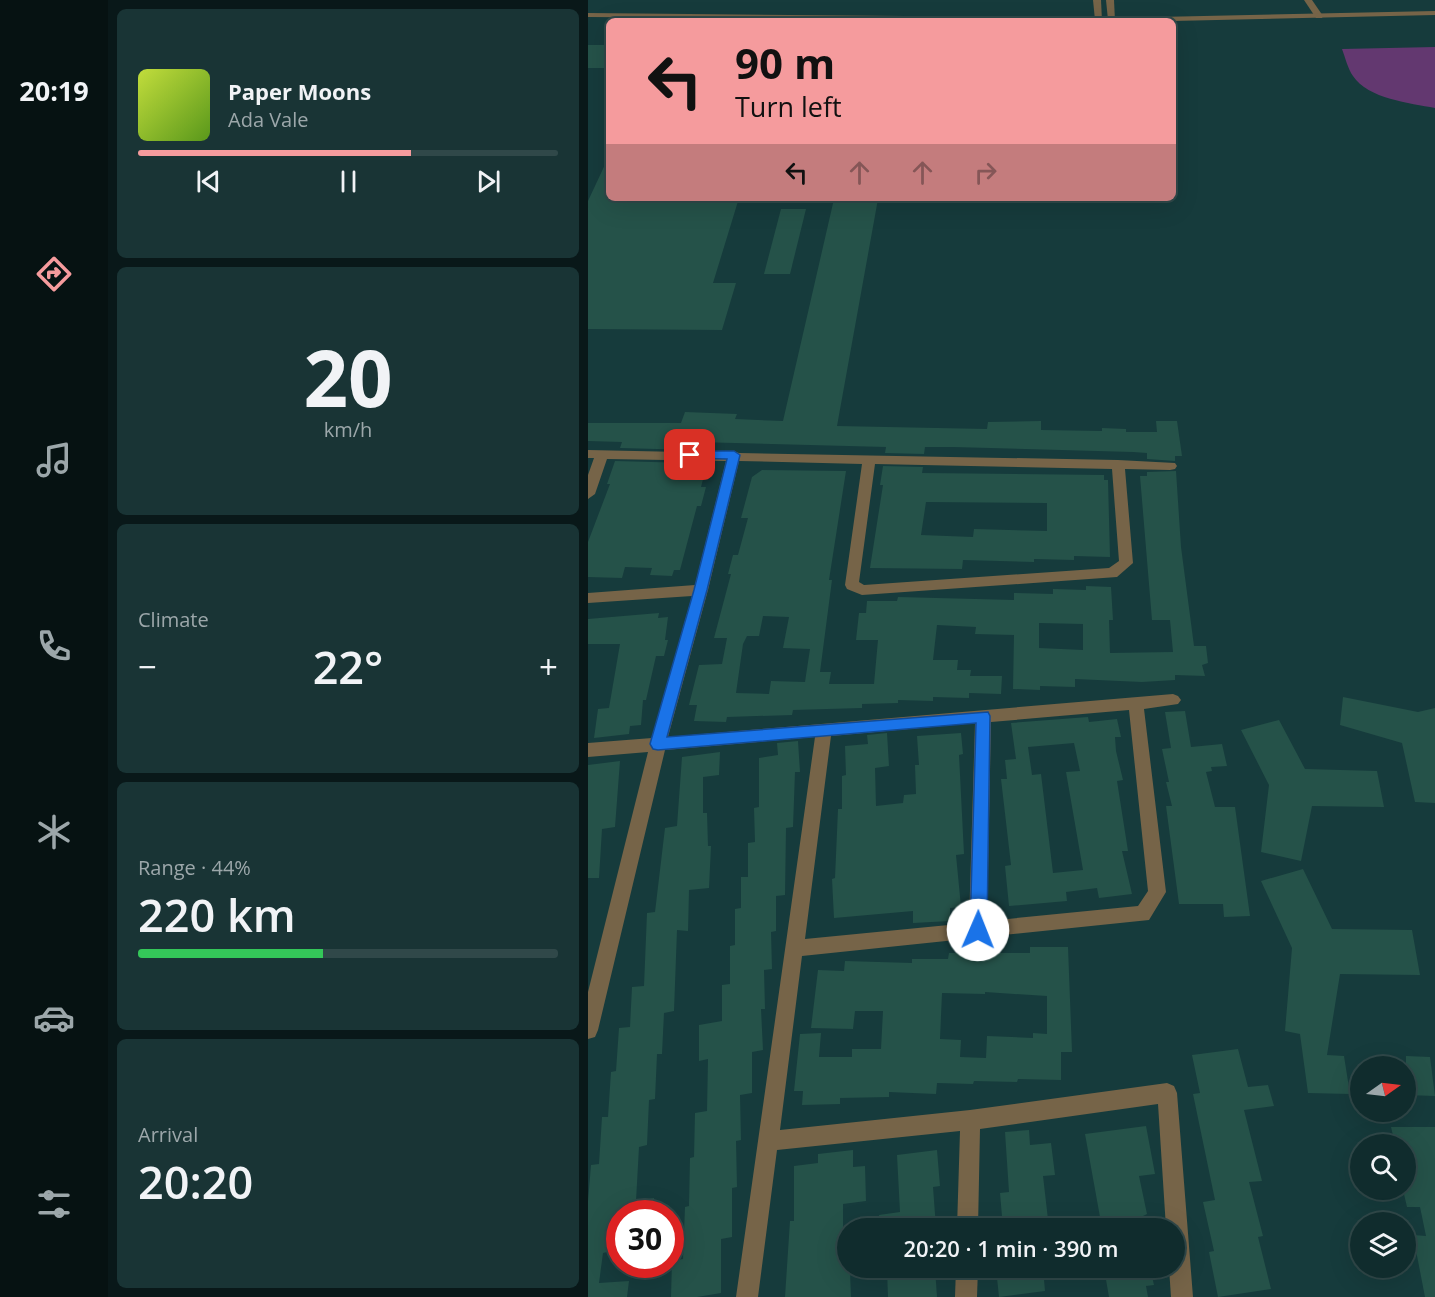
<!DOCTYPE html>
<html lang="en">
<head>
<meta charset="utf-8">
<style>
  body { margin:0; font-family:"Open Sans",sans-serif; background:#193435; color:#f1f3f6; height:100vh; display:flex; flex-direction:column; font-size:22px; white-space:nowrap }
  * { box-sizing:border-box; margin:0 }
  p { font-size:20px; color:#9ca7aa }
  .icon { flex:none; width:33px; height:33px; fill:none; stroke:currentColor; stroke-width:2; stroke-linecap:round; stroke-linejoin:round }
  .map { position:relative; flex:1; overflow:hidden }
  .drawer { display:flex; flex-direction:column; gap:9px; padding:9px; background:#091819; width:480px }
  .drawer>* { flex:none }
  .banner { position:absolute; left:18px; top:18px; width:570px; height:183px; border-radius:9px; box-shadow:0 6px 24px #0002,0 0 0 2px #304849; background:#f59b9d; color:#111; overflow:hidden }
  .needle { width:39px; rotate:76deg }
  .controls { position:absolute; left:762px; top:1056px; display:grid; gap:12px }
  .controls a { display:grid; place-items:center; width:66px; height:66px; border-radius:50%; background:#102c2d; box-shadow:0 6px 24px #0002,0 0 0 2px #304849; font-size:30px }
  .speed { position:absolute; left:18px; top:1200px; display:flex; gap:12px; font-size:30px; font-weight:700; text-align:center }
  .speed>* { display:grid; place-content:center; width:78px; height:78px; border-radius:50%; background:#102c2d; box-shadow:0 6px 24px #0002,0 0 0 2px #304849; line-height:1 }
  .speed .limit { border:9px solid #d22; background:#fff; color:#111 }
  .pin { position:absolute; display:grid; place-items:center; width:51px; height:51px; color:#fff; margin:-26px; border-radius:12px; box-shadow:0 3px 9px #0006 }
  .me { position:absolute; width:66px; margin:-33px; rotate:1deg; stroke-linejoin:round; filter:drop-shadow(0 0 4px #0008) }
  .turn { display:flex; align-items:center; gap:21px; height:126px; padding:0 30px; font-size:27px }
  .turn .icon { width:78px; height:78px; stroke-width:2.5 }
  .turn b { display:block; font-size:42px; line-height:51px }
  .lanes { display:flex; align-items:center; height:57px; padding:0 30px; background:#0003; justify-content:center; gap:30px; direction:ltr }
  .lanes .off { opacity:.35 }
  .big { font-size:45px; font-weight:600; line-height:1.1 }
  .drawer .card { flex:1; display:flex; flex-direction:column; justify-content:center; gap:9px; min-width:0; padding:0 21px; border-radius:9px; background:#193435 }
  .drawer .dial { align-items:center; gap:0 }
  .dial b { font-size:78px; line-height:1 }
  .song { display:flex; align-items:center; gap:18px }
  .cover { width:72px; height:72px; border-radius:9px; background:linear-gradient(135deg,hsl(70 70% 55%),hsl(90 70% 35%)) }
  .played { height:6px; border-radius:3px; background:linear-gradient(90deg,#f59b9d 65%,#304849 65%) }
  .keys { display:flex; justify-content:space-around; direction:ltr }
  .heat { display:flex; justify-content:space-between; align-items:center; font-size:33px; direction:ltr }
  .charge { height:9px; border-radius:4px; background:linear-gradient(90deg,#34c759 44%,#304849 0) }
  .trip { position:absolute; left:249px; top:1218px; width:348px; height:60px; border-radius:30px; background:#102c2d; box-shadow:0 6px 24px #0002,0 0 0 2px #304849; font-weight:600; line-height:60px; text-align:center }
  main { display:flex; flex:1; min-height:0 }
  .tab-bar { display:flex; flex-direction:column; width:108px; justify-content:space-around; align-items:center; background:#061212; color:#9ca7aa }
  .tab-bar .icon { width:42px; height:42px }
  .tab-bar .active { color:#f59b9d }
  .tab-bar b { font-size:27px; color:#f1f3f6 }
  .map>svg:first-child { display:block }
  .green { fill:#633870 }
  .building { fill:#255249; fill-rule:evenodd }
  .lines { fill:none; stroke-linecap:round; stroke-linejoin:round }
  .minor { fill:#766448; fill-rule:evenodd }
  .tertiary { fill:#766448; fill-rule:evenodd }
  .route { fill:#1a73e8; stroke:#114b97; stroke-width:1.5 }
</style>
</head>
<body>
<main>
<nav class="tab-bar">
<b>20:19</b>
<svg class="icon active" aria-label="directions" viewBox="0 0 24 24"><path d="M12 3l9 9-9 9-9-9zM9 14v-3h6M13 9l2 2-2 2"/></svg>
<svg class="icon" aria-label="music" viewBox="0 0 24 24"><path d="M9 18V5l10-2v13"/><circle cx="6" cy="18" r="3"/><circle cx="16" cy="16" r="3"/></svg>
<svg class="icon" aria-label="phone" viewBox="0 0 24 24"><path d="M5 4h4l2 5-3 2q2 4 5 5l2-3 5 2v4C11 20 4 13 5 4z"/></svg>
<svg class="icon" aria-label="climate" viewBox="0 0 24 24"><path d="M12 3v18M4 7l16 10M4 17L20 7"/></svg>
<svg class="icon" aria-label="car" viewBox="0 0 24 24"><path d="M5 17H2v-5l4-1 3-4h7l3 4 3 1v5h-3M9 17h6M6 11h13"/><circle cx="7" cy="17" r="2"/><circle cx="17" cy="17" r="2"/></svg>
<svg class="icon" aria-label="filters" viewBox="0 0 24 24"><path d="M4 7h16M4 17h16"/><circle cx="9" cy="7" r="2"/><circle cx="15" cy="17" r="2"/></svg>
</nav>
<section class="drawer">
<div class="card">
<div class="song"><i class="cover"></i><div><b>Paper Moons</b><p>Ada Vale</p></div></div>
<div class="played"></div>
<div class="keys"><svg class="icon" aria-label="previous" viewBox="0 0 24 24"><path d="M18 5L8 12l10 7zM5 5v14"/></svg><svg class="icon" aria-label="pause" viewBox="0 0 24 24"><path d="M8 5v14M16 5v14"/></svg><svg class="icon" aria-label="next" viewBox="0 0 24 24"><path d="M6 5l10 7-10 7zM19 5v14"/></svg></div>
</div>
<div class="card dial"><b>20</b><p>km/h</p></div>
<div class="card"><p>Climate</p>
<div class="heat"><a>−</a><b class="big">22°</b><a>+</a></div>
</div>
<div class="card"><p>Range · 44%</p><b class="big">220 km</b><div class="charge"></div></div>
<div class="card"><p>Arrival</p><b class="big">20:20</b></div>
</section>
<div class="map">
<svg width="847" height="1297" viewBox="0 0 847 1297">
  <rect width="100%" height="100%" fill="#163b3c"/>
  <!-- green -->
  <path class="green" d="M847,47V108C822,103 780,99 765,76C760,69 757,57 754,49Z"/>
  <!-- building -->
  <g class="building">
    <rect x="0" y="45" width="21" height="23"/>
    <path d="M21,156V198H151L125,283H148L134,330L0,329V201Z"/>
    <path d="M246,199H290L249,426L399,429L400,422L453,421V430L514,431V428L538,429V432H569L568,421H589L594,456H587V461L559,459V453L545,452L365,447H337L336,454L297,453L298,447L108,442L105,450L32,448L34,442L0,441V423H93L97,412L149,414L147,419L195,421Z"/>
    <path d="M193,209H218L202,274H176Z"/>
    <path d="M27,461L101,463L99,467L118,468L113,487H118L113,506H109L92,570H86L84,576L62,575L64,568L37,567L34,578L0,577V542L22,484H19Z"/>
    <path d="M295,466L335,467L334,473L516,475V480H520L522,557L486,556V560L446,559V562L375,560L374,569L282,568L295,485H292ZM338,502L459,503V531L386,529L385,537L333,535Z"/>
    <path d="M174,470L258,471L241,580H244L232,672H243L241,684H286L290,640H268L271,613H278L279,601H309L310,597L426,600V593L465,594V589L498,590V586L523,587L525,620H521L522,653L585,652L582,620H564L552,476H559V472L588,471L593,547L606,646H618L620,663L614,665L617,676L587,675V680L554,682L487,679V687L452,686V690L425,689L426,635L387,634L388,627L349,625L345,660H370L369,670H383L382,676H414L413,694L381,693V698L345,697V701L310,700V703L274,704V708L205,710L204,715L139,717L138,722L106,721L109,705H101L111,665L134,664L139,638H126L143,574H140L145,555H150L160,518H153L164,477ZM175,616L201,617L195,648L222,649L217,682L183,681L181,694L148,693L155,644L159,636H171ZM451,623L495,624V650L451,648Z"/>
    <path d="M71,613L70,618L80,617L77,640H80L76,656H68L58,700H55L53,725L42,726L41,734L6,738L10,709L21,708L32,644H0V619Z"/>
    <path d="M755,697L830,712L847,708V803L827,802L814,743L752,725Z"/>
    <path d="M597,711L603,747L634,744L639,766L623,767L624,771L618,772L627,807H647L662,916L636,917L635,904H591L578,806H584L578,782H581L574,749L583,748L577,712Z"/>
    <path d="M500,717L501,722L529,719L533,737H527L528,751L535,780L529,781L540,851H534L544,894L511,898L509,888L478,892L479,901L421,906L417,866L423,865L413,779H419L417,760L428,759L423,723ZM486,743L492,771L478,772L495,870L465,873L453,774L444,775L440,747Z"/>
    <path d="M691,720L717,769L789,771L796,807L724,806L713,861L673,852L681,785L653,730Z"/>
    <path d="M299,733L301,766L287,768L288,806L315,803L316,795L328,794L327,765H331L329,736L373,733L375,754L371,755L376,854L368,855L373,907L362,908V921L325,923V911L246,918L244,879L247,878L250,809H254V776L258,775L257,746L280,744L279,735Z"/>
    <path d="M210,741L212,772H207L205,827L198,828L197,895L188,896V931L183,932L184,969L176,970L177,1009H173L175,1050L164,1052V1093L152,1095L153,1140L148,1141L149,1187L144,1188V1237L133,1239V1293L109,1297H83L84,1261L95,1259L97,1207L101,1206L102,1158L106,1157L107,1113L119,1111L120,1059L111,1061V1025L134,1021V985L142,984V946L147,945V909L153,908V877H160V843L167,842L166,808L171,807V758L190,755L189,743Z"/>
    <path d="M132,752L131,775L115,777V813H119L120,846H123L121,888L101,890L100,931L89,930L86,1011L76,1013L74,1054H69L67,1099L61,1100L59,1145L51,1147L48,1201L66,1198V1214H32V1249L15,1253L11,1283L41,1281L39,1297H0V1201L3,1165L11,1164L14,1117H20L23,1072L28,1071L31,1028L42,1027L44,987L56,986L59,913L67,912L77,828L89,826L94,757Z"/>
    <path d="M32,761L27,827L14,829L11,878H0V765Z"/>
    <path d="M715,869L744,929L824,930L832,975L752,974L739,1055L756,1056L762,1094L720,1093L712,1034L697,1031L704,948L673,881Z"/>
    <path d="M442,947H480L484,1052H473V1080L430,1079L429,1082L386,1081L385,1084L349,1083L348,1094L301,1092V1097L252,1098V1104L214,1105L215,1091H206L212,1034L233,1033L231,1057H264V1049H293L295,1011H267L265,1029L223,1028L230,970L256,971L257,961L324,963V959H360L361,953H442ZM397,992L459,996V1034L445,1033V1038L399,1036L398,1058L372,1057L373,1040L352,1039L354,993L397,994Z"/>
    <path d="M650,1049L660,1087L680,1085L686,1106L656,1110L674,1181L661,1182L675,1236L670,1237L683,1289L630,1297L621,1252L626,1251L615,1202L627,1200L605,1094L612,1093L604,1055Z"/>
    <path d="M818,1056L842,1057L847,1096L818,1095Z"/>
    <path d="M558,1126L567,1174L551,1176L559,1214L553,1217L555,1228H514L497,1134Z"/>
    <path d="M803,1127H847V1297H837L825,1235L838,1236L832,1207H819L815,1190L818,1144H807Z"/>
    <path d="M441,1130L442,1145L463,1143L467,1175L455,1176L461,1228H415L412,1193L421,1192L417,1132Z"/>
    <path d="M265,1150V1167L277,1166L278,1201L255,1204V1229H260V1273L262,1272L263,1297H197L202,1221H206V1166L230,1163V1154Z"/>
    <path d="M349,1150L352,1186L345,1187L348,1228H292L291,1215L312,1212L309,1155Z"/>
    <path d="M317,1268H347L349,1297H300L299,1270Z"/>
    <path d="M408,1268H455L457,1291L411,1297Z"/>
    <path d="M516,1268H562L566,1285L558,1286L560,1297H521Z"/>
  </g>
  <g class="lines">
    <!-- minor -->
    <g class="minor">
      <path d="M505,0H513L514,21L507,20Z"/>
      <path d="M518,0H526L527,21L520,20Z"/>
      <path d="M716,0H724L735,16L734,18H728Z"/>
      <path d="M0,450L141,453L146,451L151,453L530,460L587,463L589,466L587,469L582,470L537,469L545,563L529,577L274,595L259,589L257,585L274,464L151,461L120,590L80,737L585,694L590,696L593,700L590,704L556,709L578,892L561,920L214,956L192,1130L382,1110L579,1083L586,1086L589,1093L605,1297H583L581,1268H586V1228H578L570,1104L392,1129L390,1228H369L372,1131L189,1150L170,1297H148L227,737L77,750L10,1030L7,1037L0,1039V992L60,752L0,757V743L64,738L104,596L0,603V593L107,585L138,461L19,459L7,494L0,499V475L6,458H0ZM287,464L524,469L531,561L521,568L276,585L271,582ZM541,710L560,891L550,906L399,921L403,722ZM387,723L381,923L217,939L243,736Z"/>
      <path d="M368,1268H390L389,1297H367Z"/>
    </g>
    <!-- tertiary -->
    <path class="tertiary" d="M847,11V15L585,21L0,17V13L524,18Z"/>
  </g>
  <!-- route -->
  <path class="route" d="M102,451H146L152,455L119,590L79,737L400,712L402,716L399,930L396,935L390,938L385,935L382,930L388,723L70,750L65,749L62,744L106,590L139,459L98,458V452Z"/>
</svg>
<div class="controls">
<a><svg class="needle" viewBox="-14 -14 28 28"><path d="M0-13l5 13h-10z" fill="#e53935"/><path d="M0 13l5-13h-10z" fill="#9ca7aa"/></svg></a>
<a><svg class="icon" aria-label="search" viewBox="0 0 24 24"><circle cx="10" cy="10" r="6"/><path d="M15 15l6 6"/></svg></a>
<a><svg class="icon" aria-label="layers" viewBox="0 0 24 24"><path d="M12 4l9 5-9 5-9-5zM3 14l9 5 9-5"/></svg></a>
</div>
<div class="speed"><div class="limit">30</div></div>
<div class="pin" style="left:102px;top:455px;background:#d93025"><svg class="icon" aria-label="arrive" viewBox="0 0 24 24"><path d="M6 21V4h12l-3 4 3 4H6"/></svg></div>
<svg class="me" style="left:390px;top:930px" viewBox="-20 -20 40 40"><circle r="19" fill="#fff"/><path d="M0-13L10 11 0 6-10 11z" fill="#1a73e8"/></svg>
<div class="trip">20:20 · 1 min · 390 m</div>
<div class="banner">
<div class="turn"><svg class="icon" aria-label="left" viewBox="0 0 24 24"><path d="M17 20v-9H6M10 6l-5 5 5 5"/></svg><div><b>90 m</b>Turn left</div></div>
<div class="lanes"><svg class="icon" aria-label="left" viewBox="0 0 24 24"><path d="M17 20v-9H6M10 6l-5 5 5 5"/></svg><svg class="icon off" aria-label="ahead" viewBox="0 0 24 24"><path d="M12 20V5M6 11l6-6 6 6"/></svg><svg class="icon off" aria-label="ahead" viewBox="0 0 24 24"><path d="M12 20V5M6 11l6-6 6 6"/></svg><svg class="icon off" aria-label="right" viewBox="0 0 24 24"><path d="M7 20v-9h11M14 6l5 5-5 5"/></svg></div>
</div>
</div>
</main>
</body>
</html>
